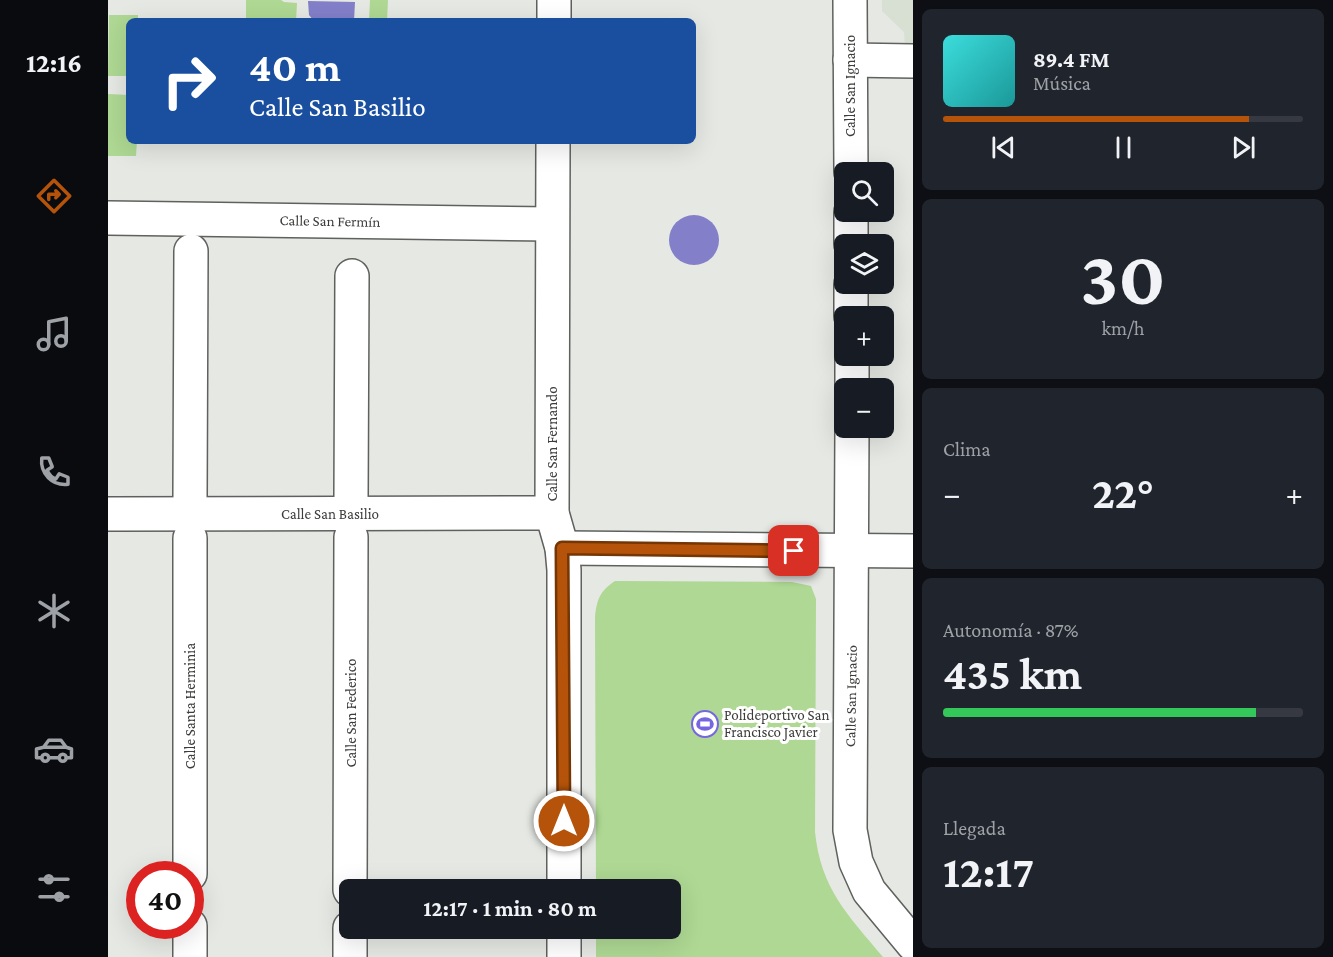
<!DOCTYPE html>
<html lang="es">
<head>
<meta charset="utf-8">
<style>
  body { margin:0; font-family:"Crimson Pro",serif; background:#20242c; color:#f1f3f6; height:100vh; display:flex; flex-direction:column; font-size:22px; white-space:nowrap }
  * { box-sizing:border-box; margin:0 }
  p { font-size:20px; color:#9ea1a6 }
  .icon { flex:none; width:33px; height:33px; fill:none; stroke:currentColor; stroke-width:2; stroke-linecap:round; stroke-linejoin:round }
  .map { position:relative; flex:1; overflow:hidden }
  .sheet { display:flex; flex-direction:column; gap:9px; padding:9px; background:#0d0f14; width:420px }
  .sheet>* { flex:none }
  .banner { position:absolute; left:18px; top:18px; width:570px; height:126px; border-radius:9px; box-shadow:0 6px 24px #0002; background:#1a4fa0; color:#fff; overflow:hidden }
  .controls { position:absolute; left:726px; top:162px; display:grid; gap:12px }
  .controls a { display:grid; place-items:center; width:60px; height:60px; border-radius:9px; background:#171b24; box-shadow:0 6px 24px #0002; font-size:30px }
  .speed { position:absolute; left:18px; top:861px; display:flex; gap:12px; font-size:30px; font-weight:700; text-align:center }
  .speed>* { display:grid; place-content:center; width:78px; height:78px; border-radius:50%; background:#171b24; box-shadow:0 6px 24px #0002; line-height:1 }
  .speed .limit { border:9px solid #d22; background:#fff; color:#111 }
  .pin { position:absolute; display:grid; place-items:center; width:51px; height:51px; color:#fff; margin:-26px; border-radius:12px; box-shadow:0 3px 9px #0006 }
  .me { position:absolute; width:66px; margin:-33px; rotate:0deg; stroke-linejoin:round; filter:drop-shadow(0 0 4px #0008) }
  .turn { display:flex; align-items:center; gap:21px; height:126px; padding:0 24px; font-size:27px }
  .turn .icon { width:78px; height:78px; stroke-width:2.5 }
  .turn b { display:block; font-size:42px; line-height:51px }
  .big { font-size:45px; font-weight:700; line-height:1.1 }
  .sheet .tile { flex:1; display:flex; flex-direction:column; justify-content:center; gap:9px; min-width:0; padding:0 21px; border-radius:9px; background:#20242c }
  .sheet .dial { align-items:center; gap:0 }
  .dial b { font-size:78px; line-height:1 }
  .song { display:flex; align-items:center; gap:18px }
  .cover { width:72px; height:72px; border-radius:9px; background:linear-gradient(135deg,hsl(180 70% 55%),hsl(180 70% 35%)) }
  .played { height:6px; border-radius:3px; background:linear-gradient(90deg,#b45309 85%,#363941 85%) }
  .keys { display:flex; justify-content:space-around; direction:ltr }
  .heat { display:flex; justify-content:space-between; align-items:center; font-size:33px; direction:ltr }
  .charge { height:9px; border-radius:4px; background:linear-gradient(90deg,#34c759 87%,#363941 0) }
  .trip { position:absolute; left:231px; top:879px; width:342px; height:60px; border-radius:9px; background:#171b24; box-shadow:0 6px 24px #0002; font-weight:700; line-height:60px; text-align:center }
  main { display:flex; flex:1; min-height:0 }
  .tabs { display:flex; flex-direction:column; width:108px; justify-content:space-around; align-items:center; background:#090b0e; color:#9ea1a6 }
  .tabs .icon { width:42px; height:42px }
  .tabs .selected { color:#b45309 }
  .tabs b { font-size:27px; color:#f1f3f6 }
  .map>svg:first-child { display:block }
  .built { fill:#d8e0d4 }
  .green { fill:#aed893 }
  .water { fill:#837fc9 }
  .lines { fill:none; stroke-linecap:round; stroke-linejoin:round }
  .minor-casing { stroke:#5e615d; stroke-width:36 }
  .minor { stroke:#fff; stroke-width:33 }
  .route-casing { stroke:#753606; stroke-width:15 }
  .route { stroke:#b45309; stroke-width:10 }
  .labels { text-anchor:middle; dominant-baseline:central; stroke-width:6; stroke-linejoin:round; paint-order:stroke }
  .street-label { font-size:15px; fill:#3c3d3b; stroke:#fff }
  .poi-label { font-size:15px; fill:#3c3d3b; stroke:#fff; text-anchor:start }
</style>
</head>
<body>
<main>
<nav class="tabs">
<b>12:16</b>
<svg class="icon selected" aria-label="directions" viewBox="0 0 24 24"><path d="M12 3l9 9-9 9-9-9zM9 14v-3h6M13 9l2 2-2 2"/></svg>
<svg class="icon" aria-label="music" viewBox="0 0 24 24"><path d="M9 18V5l10-2v13"/><circle cx="6" cy="18" r="3"/><circle cx="16" cy="16" r="3"/></svg>
<svg class="icon" aria-label="phone" viewBox="0 0 24 24"><path d="M5 4h4l2 5-3 2q2 4 5 5l2-3 5 2v4C11 20 4 13 5 4z"/></svg>
<svg class="icon" aria-label="climate" viewBox="0 0 24 24"><path d="M12 3v18M4 7l16 10M4 17L20 7"/></svg>
<svg class="icon" aria-label="car" viewBox="0 0 24 24"><path d="M5 17H2v-5l4-1 3-4h7l3 4 3 1v5h-3M9 17h6M6 11h13"/><circle cx="7" cy="17" r="2"/><circle cx="17" cy="17" r="2"/></svg>
<svg class="icon" aria-label="filters" viewBox="0 0 24 24"><path d="M4 7h16M4 17h16"/><circle cx="9" cy="7" r="2"/><circle cx="15" cy="17" r="2"/></svg>
</nav>
<div class="map">
<svg width="805" height="957" viewBox="0 0 805 957">
  <rect width="100%" height="100%" fill="#e5e8e3"/>
  <!-- built -->
  <path class="built" d="M774,0H805V47H797L796,32L774,11Z"/>
  <!-- green -->
  <g class="green">
    <path d="M138,0H173L176,2L189,3L188,21H138Z"/>
    <path d="M262,0H280L279,21H261Z"/>
    <path d="M1,15H30V21H21V76H0Z"/>
    <path d="M0,94L21,95V141H29L28,156H0Z"/>
    <path d="M507,581L684,582L703,586L708,599L707,832C713,889 739,914 775,957H488V929L562,928V890L488,889L487,617C489,599 492,591 507,581Z"/>
  </g>
  <!-- water -->
  <g class="water">
    <path d="M200,1L247,2L246,21H206L201,15Z"/>
    <circle cx="586" cy="240" r="25"/>
  </g>
  <g class="lines">
    <defs>
      <g id="minor">
        <path d="M446,0V21"/>
        <path d="M742,0L743,172"/>
        <path d="M742,60L805,61"/>
        <path d="M445,141L444,513L454,548L456,570V890"/>
        <path d="M743,212V244"/>
        <path d="M0,218L444,224"/>
        <path d="M743,284V316"/>
        <path d="M744,356V388"/>
        <path d="M744,428L742,830L748,862L761,891L805,944"/>
        <path d="M82,498L83,251"/>
        <path d="M243,498L244,276"/>
        <path d="M0,514L444,513"/>
        <path d="M454,548L805,551"/>
        <path d="M82,874V538"/>
        <path d="M242,890L243,537"/>
        <path d="M456,928V957"/>
        <path d="M82,957V926"/>
        <path d="M242,957V928"/>
      </g>
    </defs>
    <!-- minor casing -->
    <use href="#minor" class="minor-casing"/>
    <!-- minor -->
    <use href="#minor" class="minor"/>
  </g>
  <g class="lines">
    <defs>
      <path id="route" d="M456,821L454,548L686,551"/>
    </defs>
    <!-- route casing -->
    <use href="#route" class="route-casing"/>
    <!-- route -->
    <use href="#route" class="route"/>
  </g>
  <!-- icons -->
  <defs>
    <symbol id="stadium-ring" viewBox="-11 -11 22 22"><circle r="9.5" fill="#fff" stroke="#7666e1" stroke-width="1.5"/><path d="M0-5a6.5 5 0 1 0 0 10a6.5 5 0 1 0 0-10ZM-3.5-1.8h7v3.6h-7Z" fill="#7666e1"/></symbol>
  </defs>
  <g fill-rule="evenodd">
    <use href="#stadium-ring" x="582" y="709" width="30" height="30"/>
  </g>
  <g class="labels">
    <!-- street labels -->
    <g class="street-label">
      <text transform="translate(742 86) rotate(-90)">Calle San Ignacio</text>
      <text transform="translate(222 221) rotate(1)">Calle San Fermín</text>
      <text transform="translate(444 444) rotate(-90)">Calle San Fernando</text>
      <text x="222" y="514">Calle San Basilio</text>
      <text transform="translate(743 696) rotate(-89)">Calle San Ignacio</text>
      <text transform="translate(82 706) rotate(-90)">Calle Santa Herminia</text>
      <text transform="translate(243 713) rotate(-90)">Calle San Federico</text>
    </g>
    <!-- poi labels -->
    <g class="poi-label">
      <text x="616" y="715">Polideportivo San<tspan x="616" dy="17">Francisco Javier</tspan></text>
    </g>
  </g>
</svg>
<div class="controls">
<a><svg class="icon" aria-label="search" viewBox="0 0 24 24"><circle cx="10" cy="10" r="6"/><path d="M15 15l6 6"/></svg></a>
<a><svg class="icon" aria-label="layers" viewBox="0 0 24 24"><path d="M12 4l9 5-9 5-9-5zM3 14l9 5 9-5"/></svg></a>
<a>+</a>
<a>−</a>
</div>
<div class="speed"><div class="limit">40</div></div>
<div class="pin" style="left:686px;top:551px;background:#d93025"><svg class="icon" aria-label="arrive" viewBox="0 0 24 24"><path d="M6 21V4h12l-3 4 3 4H6"/></svg></div>
<svg class="me" style="left:456px;top:821px" viewBox="-20 -20 40 40"><circle r="17" fill="#b45309" stroke="#fff" stroke-width="3"/><path d="M0-11L8 9 0 5-8 9z" fill="#fff"/></svg>
<div class="trip">12:17 · 1 min · 80 m</div>
<div class="banner">
<div class="turn"><svg class="icon" aria-label="right" viewBox="0 0 24 24"><path d="M7 20v-9h11M14 6l5 5-5 5"/></svg><div><b>40 m</b>Calle San Basilio</div></div>
</div>
</div>
<section class="sheet">
<div class="tile">
<div class="song"><i class="cover"></i><div><b>89.4 FM</b><p>Música</p></div></div>
<div class="played"></div>
<div class="keys"><svg class="icon" aria-label="previous" viewBox="0 0 24 24"><path d="M18 5L8 12l10 7zM5 5v14"/></svg><svg class="icon" aria-label="pause" viewBox="0 0 24 24"><path d="M8 5v14M16 5v14"/></svg><svg class="icon" aria-label="next" viewBox="0 0 24 24"><path d="M6 5l10 7-10 7zM19 5v14"/></svg></div>
</div>
<div class="tile dial"><b>30</b><p>km/h</p></div>
<div class="tile"><p>Clima</p>
<div class="heat"><a>−</a><b class="big">22°</b><a>+</a></div>
</div>
<div class="tile"><p>Autonomía · 87%</p><b class="big">435 km</b><div class="charge"></div></div>
<div class="tile"><p>Llegada</p><b class="big">12:17</b></div>
</section>
</main>
</body>
</html>
